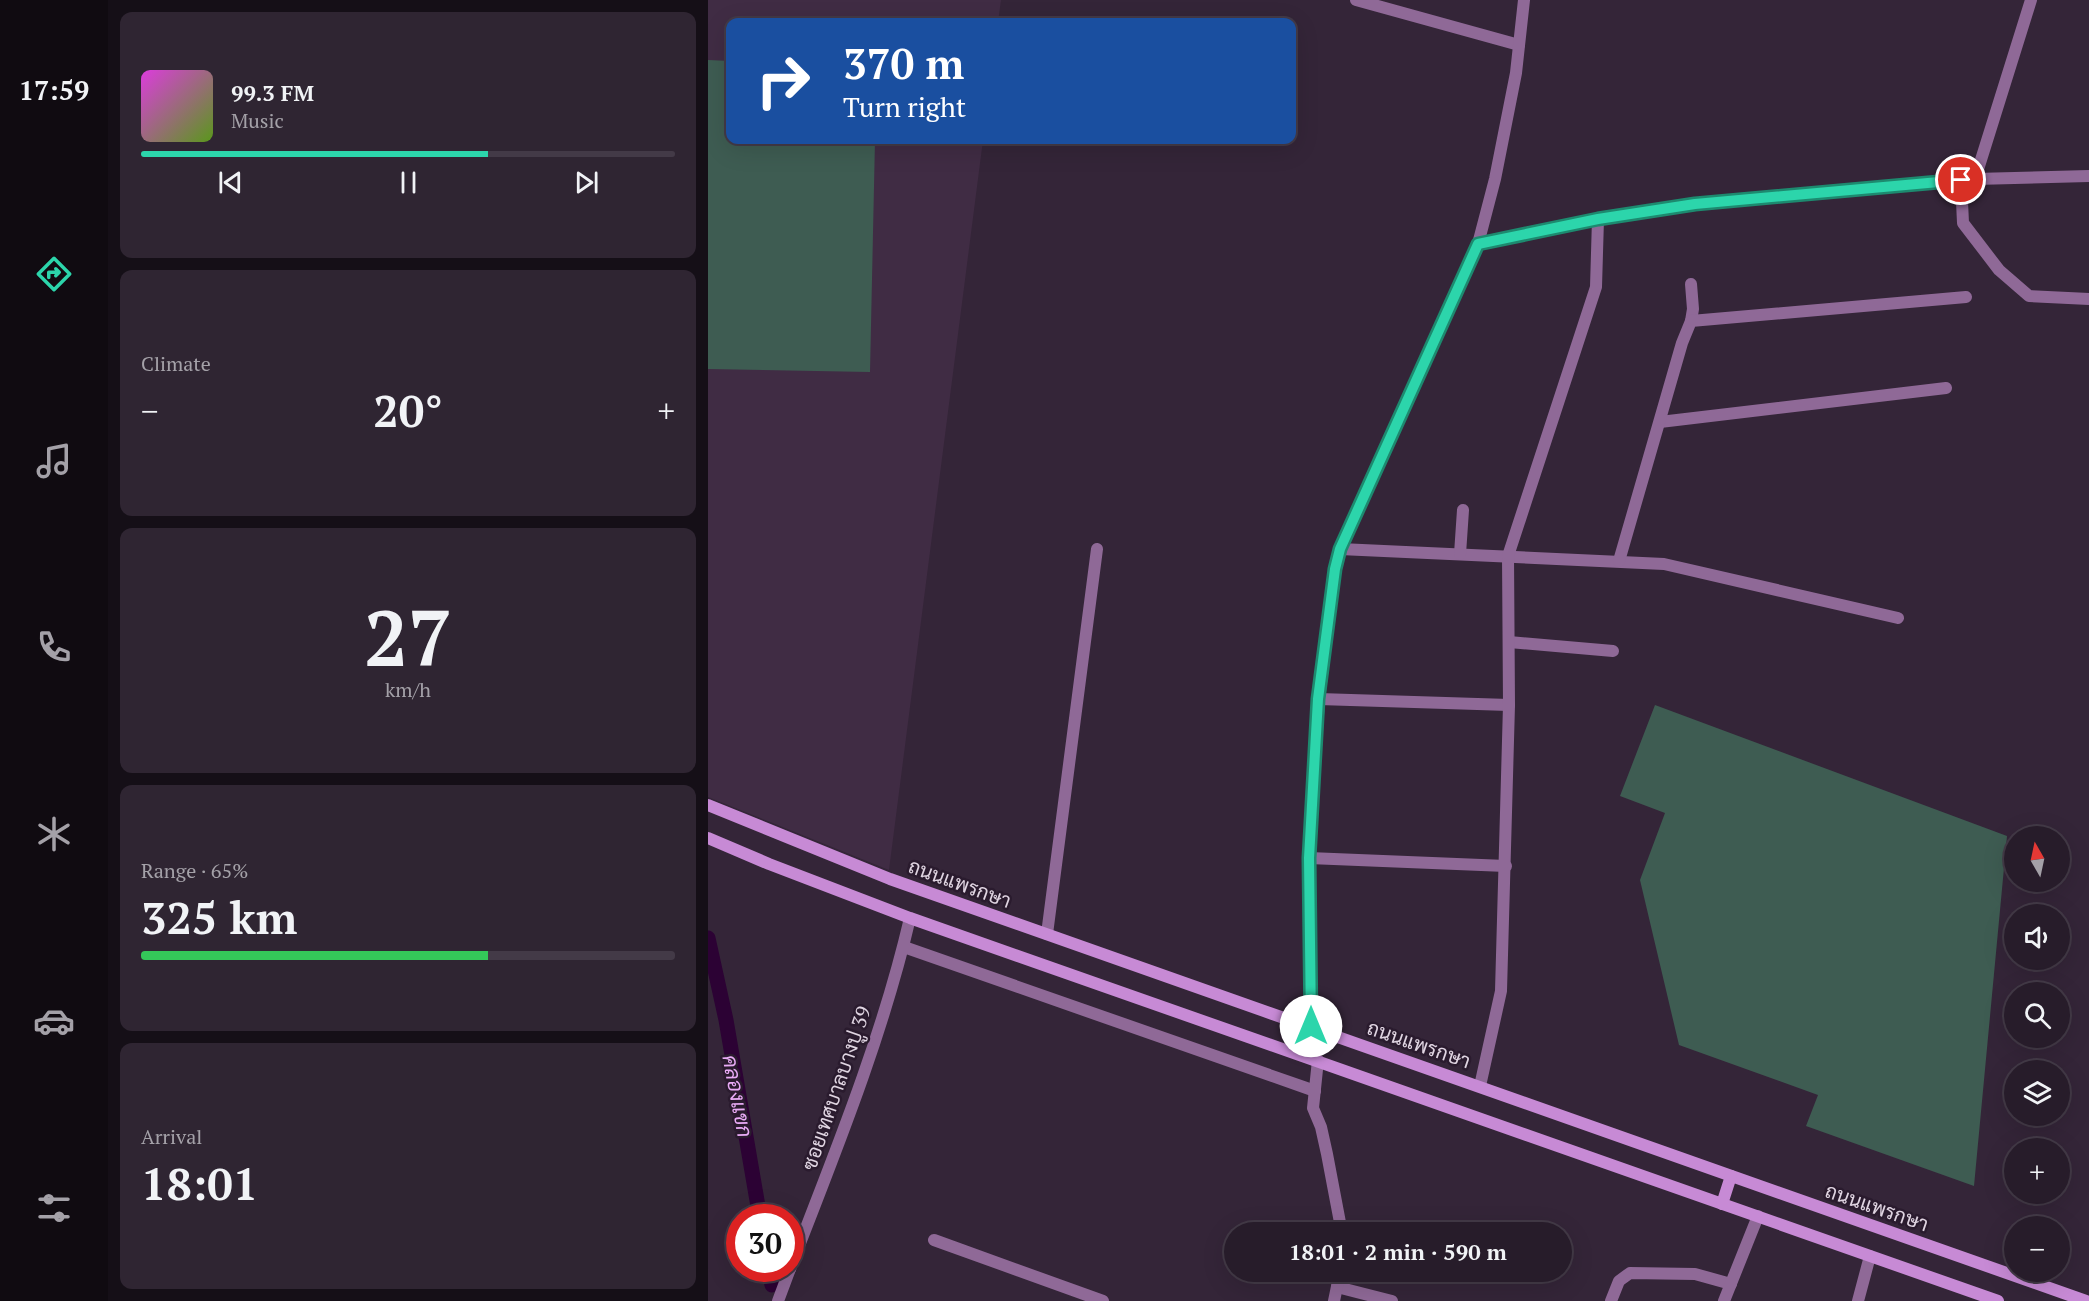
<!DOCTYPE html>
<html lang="en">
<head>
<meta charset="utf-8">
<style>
  body { margin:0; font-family:"PT Serif",Sarabun,serif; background:#2f2532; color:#f1f3f6; height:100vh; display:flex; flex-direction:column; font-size:22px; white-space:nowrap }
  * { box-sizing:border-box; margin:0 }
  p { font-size:20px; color:#a4a1a8 }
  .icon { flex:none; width:33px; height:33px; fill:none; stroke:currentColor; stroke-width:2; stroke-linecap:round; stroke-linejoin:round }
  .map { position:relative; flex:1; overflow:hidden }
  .side { display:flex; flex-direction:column; gap:12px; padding:12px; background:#150f17; width:600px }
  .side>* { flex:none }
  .banner { position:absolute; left:18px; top:18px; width:570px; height:126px; border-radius:12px; box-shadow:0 6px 24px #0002,0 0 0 2px #433a47; background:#1a4fa0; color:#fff; overflow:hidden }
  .needle { width:39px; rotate:351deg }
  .controls { position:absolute; left:1296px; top:826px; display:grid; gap:12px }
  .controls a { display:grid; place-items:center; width:66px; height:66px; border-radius:50%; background:#271c2a; box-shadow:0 6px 24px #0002,0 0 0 2px #433a47; font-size:30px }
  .speed { position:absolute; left:18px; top:1204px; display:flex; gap:12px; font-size:30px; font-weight:700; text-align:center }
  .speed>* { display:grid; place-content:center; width:78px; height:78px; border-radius:50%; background:#271c2a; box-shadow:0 6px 24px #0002,0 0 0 2px #433a47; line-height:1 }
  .speed .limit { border:9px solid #d22; background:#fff; color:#111 }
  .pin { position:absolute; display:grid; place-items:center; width:51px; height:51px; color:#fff; margin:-26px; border:3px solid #fff; border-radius:50%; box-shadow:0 2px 6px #0007 }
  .me { position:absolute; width:66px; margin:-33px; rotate:0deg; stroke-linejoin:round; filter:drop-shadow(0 0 4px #0008) }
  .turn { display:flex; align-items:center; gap:21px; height:126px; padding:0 18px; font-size:27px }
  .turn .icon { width:78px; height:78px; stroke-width:2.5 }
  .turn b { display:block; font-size:42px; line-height:51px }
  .big { font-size:45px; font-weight:700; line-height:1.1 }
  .side .card { flex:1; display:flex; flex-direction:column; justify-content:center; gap:9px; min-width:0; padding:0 21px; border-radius:12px; background:#2f2532 }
  .side .dial { align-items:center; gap:0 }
  .dial b { font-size:78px; line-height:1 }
  .song { display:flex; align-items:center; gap:18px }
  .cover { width:72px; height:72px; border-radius:9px; background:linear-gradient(135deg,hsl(300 70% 55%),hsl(90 70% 35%)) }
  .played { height:6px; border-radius:3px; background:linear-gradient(90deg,#2cd5ab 65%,#433a47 65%) }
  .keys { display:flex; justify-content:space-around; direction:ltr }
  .heat { display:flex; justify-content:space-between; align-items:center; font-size:33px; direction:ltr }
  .charge { height:9px; border-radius:4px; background:linear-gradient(90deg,#34c759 65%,#433a47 0) }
  .trip { position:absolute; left:516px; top:1222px; width:348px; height:60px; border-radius:30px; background:#271c2a; box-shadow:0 6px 24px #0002,0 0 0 2px #433a47; font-weight:700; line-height:60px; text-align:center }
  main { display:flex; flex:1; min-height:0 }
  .tab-bar { display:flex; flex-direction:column; width:108px; justify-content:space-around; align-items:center; background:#100b11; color:#a4a1a8 }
  .tab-bar .icon { width:42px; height:42px }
  .tab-bar .on { color:#2cd5ab }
  .tab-bar b { font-size:27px; color:#f1f3f6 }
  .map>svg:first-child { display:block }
  .built { fill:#402c44 }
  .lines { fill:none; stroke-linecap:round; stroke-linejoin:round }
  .canal { stroke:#2c0234; stroke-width:15 }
  .building { fill:#3e5c52 }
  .minor { stroke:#8f6997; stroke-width:12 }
  .tertiary { stroke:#8f6997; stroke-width:12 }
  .secondary { stroke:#c78ad5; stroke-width:12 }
  .route-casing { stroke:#1d8a6f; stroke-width:15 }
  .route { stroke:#2cd5ab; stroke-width:10 }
  .labels { text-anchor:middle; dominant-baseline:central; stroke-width:5; stroke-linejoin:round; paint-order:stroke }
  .street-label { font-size:20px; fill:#e0d5e2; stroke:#2a1b2e }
  .water-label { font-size:21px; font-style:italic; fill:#e9abf6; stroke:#2a1b2e }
</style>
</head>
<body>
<main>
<nav class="tab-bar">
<b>17:59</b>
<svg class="icon on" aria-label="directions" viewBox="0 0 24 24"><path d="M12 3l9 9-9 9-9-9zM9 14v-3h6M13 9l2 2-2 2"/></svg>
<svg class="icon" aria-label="music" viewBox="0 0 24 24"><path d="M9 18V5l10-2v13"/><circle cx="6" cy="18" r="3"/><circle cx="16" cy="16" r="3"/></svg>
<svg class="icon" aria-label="phone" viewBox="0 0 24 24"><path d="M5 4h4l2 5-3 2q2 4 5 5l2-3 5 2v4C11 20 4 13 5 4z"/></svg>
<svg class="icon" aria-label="climate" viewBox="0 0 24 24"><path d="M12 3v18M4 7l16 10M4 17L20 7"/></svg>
<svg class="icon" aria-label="car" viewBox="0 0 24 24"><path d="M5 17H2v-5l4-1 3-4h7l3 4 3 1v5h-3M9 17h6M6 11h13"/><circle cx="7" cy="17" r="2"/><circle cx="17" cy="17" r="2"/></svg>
<svg class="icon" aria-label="filters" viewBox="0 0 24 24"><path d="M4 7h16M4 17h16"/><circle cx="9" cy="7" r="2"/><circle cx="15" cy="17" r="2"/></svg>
</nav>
<section class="side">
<div class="card">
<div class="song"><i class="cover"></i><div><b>99.3 FM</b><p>Music</p></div></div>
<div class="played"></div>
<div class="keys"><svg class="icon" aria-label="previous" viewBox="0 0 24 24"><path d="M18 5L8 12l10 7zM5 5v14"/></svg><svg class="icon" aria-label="pause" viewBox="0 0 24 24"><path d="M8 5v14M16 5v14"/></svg><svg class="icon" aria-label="next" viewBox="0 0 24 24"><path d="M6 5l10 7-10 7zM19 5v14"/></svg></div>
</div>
<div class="card"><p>Climate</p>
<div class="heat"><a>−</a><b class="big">20°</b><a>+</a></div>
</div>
<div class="card dial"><b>27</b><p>km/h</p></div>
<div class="card"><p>Range · 65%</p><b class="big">325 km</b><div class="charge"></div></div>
<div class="card"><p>Arrival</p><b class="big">18:01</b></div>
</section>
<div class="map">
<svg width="1381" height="1301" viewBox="0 0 1381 1301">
  <rect width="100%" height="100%" fill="#342538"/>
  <!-- built -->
  <path class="built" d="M0,0H293L290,22H22V140H275L181,870L0,797Z"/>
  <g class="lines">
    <!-- canal -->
    <g class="canal">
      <path d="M0,938L18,1020L52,1218"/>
      <path d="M61,1269L64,1285"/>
    </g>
  </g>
  <!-- building -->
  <g class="building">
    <path d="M0,60L22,61V140H167L162,372L0,369Z"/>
    <path d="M947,705L1299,836L1266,1186L1098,1126L1110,1095L971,1045L932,880L957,813L912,796Z"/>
  </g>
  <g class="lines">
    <!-- minor -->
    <g class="minor">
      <path d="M648,0L811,45"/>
      <path d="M1267,179L1323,0"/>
      <path d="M1253,180L1255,223L1291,270L1321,296L1381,299"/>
      <path d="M770,244L890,219L987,204L1267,179L1381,176"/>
      <path d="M983,321L985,309L983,284"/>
      <path d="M952,422L1238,388"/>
      <path d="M632,549L956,564L1190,618"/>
      <path d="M752,554L755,510"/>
      <path d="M911,561L974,343L983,321L1258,297"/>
      <path d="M801,642L905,651"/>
      <path d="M611,699L801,705"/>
      <path d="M601,858L798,866"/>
      <path d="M339,934L389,549"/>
      <path d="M196,947L607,1091"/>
      <path d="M603,1026L601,858L611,699L627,569L632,549L770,244L787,179L808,73L816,0"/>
      <path d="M610,1060L605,1108L613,1127L619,1154L634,1233"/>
      <path d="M772,1086L793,991L801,705L800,556L888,287L890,219"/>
      <path d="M226,1240L395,1301"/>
      <path d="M629,1287L684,1301"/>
      <path d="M626,1301L632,1272"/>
      <path d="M903,1301L911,1281L922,1273L987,1274L1023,1284"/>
      <path d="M1016,1301L1050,1216"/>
      <path d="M1150,1301L1162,1256"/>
    </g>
    <!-- tertiary -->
    <g class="tertiary">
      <path d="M82,1269C127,1153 174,1038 202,918"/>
      <path d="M70,1301L82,1269"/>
    </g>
    <!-- secondary -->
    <g class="secondary">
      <path d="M0,805L182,879L1378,1301"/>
      <path d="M0,838L61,864L202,918L1290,1301"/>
      <path d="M1014,1204L1023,1176"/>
    </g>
  </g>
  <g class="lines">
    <defs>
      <path id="route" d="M603,1026L601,858L610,699L627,569L632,549L770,244L890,219L987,204L1253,180"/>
    </defs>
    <!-- route casing -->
    <use href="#route" class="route-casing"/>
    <!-- route -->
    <use href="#route" class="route"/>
  </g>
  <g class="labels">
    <!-- street labels -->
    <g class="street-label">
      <text transform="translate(252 883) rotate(20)">ถนนแพรกษา</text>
      <text transform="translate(711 1044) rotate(19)">ถนนแพรกษา</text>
      <text transform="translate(128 1088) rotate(-71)">ซอยเทศบาลบางปู 39</text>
      <text transform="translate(1169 1207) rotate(19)">ถนนแพรกษา</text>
    </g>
    <!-- water labels -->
    <g class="water-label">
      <text transform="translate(30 1096) rotate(79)">คลองแขก</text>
    </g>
  </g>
</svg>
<div class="controls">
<a><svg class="needle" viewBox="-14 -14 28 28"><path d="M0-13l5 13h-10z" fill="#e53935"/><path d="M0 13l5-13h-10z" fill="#a4a1a8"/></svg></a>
<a><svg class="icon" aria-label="sound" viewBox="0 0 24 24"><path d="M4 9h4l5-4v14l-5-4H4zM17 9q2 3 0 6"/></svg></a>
<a><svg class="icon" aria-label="search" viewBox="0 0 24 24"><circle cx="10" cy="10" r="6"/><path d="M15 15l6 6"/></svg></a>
<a><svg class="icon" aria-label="layers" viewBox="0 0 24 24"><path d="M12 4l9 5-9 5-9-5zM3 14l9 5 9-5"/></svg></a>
<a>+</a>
<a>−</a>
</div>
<div class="speed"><div class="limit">30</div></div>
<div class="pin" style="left:1253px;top:180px;background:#d93025"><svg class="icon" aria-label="arrive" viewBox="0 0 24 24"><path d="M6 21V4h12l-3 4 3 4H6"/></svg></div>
<svg class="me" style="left:603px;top:1026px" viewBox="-20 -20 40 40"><circle r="19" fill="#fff"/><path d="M0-13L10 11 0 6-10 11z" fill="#2cd5ab"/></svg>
<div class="trip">18:01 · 2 min · 590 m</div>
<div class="banner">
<div class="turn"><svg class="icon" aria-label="right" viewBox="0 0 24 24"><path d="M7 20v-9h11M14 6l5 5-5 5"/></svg><div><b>370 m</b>Turn right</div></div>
</div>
</div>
</main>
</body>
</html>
